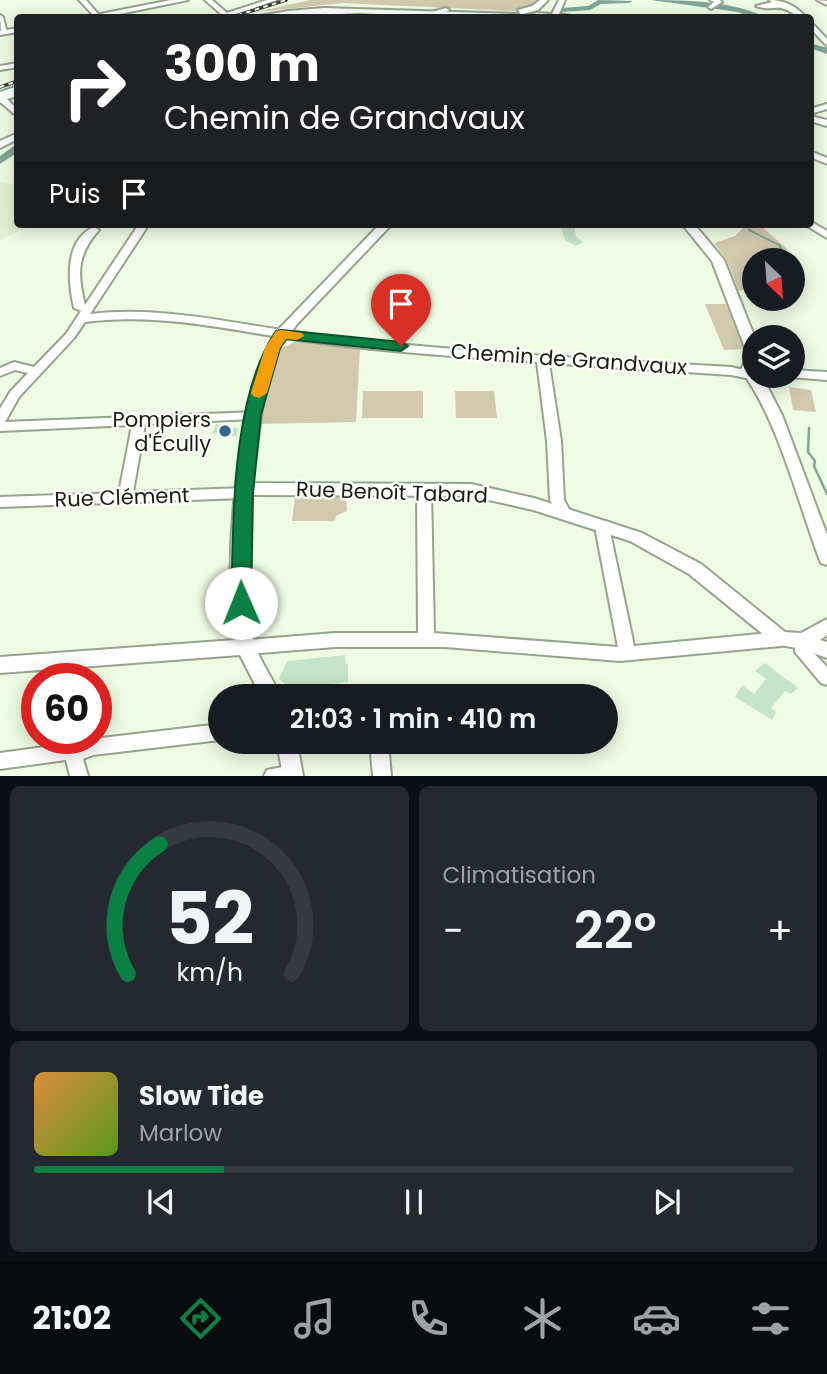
<!DOCTYPE html>
<html lang="fr">
<head>
<meta charset="utf-8">
<style>
  body { margin:0; font-family:Poppins,sans-serif; background:#242831; color:#f1f3f6; height:100vh; display:flex; flex-direction:column; font-size:26px; white-space:nowrap }
  * { box-sizing:border-box; margin:0 }
  p { font-size:23px; color:#9ea1a6 }
  .icon { flex:none; width:38px; height:38px; fill:none; stroke:currentColor; stroke-width:2; stroke-linecap:round; stroke-linejoin:round }
  .map { position:relative; height:776px; overflow:hidden }
  .side { display:flex; flex-direction:column; gap:10px; padding:10px; background:#0d0f14; flex:1 }
  .side>* { flex:none }
  .banner { position:absolute; left:14px; top:14px; width:800px; height:214px; border-radius:7px; box-shadow:0 4px 18px #0003; background:#202124; color:#fff; overflow:hidden }
  .needle { width:46px; rotate:155deg }
  .fabs { position:absolute; left:742px; top:248px; display:grid; gap:14px }
  .fabs a { display:grid; place-items:center; width:63px; height:63px; border-radius:50%; background:#171b24; box-shadow:0 4px 18px #0003; font-size:35px }
  .speed { position:absolute; left:21px; top:663px; display:flex; gap:14px; font-size:35px; font-weight:700; text-align:center }
  .speed>* { display:grid; place-content:center; width:91px; height:91px; border-radius:50%; background:#171b24; box-shadow:0 4px 18px #0003; line-height:1 }
  .speed .limit { border:10px solid #d22; background:#fff; color:#111 }
  .pin { position:absolute; display:grid; place-items:center; width:60px; height:60px; color:#fff; margin:-72px -30px; border-radius:50% 50% 50% 0; rotate:-45deg; box-shadow:0 0 7px #0007 }
  .pin .icon { rotate:45deg }
  .me { position:absolute; width:77px; margin:-38px; rotate:359deg; stroke-linejoin:round; filter:drop-shadow(0 0 5px #0008) }
  .turn { display:flex; align-items:center; gap:24px; height:147px; padding:0 35px; font-size:32px }
  .turn .icon { width:91px; height:91px; stroke-width:2.5 }
  .turn b { display:block; font-size:49px; line-height:60px }
  .then { display:flex; align-items:center; height:66px; padding:0 35px; background:#0003; gap:14px; font-size:26px }
  .big { font-size:52px; font-weight:600; line-height:1.1 }
  .side .tile { flex:1; display:flex; flex-direction:column; justify-content:center; gap:10px; min-width:0; padding:0 24px; border-radius:10px; background:#242831 }
  .side .dial { align-items:center; gap:0 }
  .dial svg { height:182px; overflow:visible; fill:none; stroke:#363941; stroke-width:7; stroke-linecap:round; text-anchor:middle }
  .dial text { fill:#f1f3f6; stroke:none }
  .song { display:flex; align-items:center; gap:21px }
  .cover { width:84px; height:84px; border-radius:10px; background:linear-gradient(135deg,hsl(30 70% 55%),hsl(90 70% 35%)) }
  .played { height:7px; border-radius:4px; background:linear-gradient(90deg,#0b8043 25%,#363941 25%) }
  .keys { display:flex; justify-content:space-around; direction:ltr }
  .heat { display:flex; justify-content:space-between; align-items:center; font-size:38px; direction:ltr }
  .side .tiles { flex:1; display:grid; gap:10px; grid-template-columns:1fr 1fr }
  .tile:last-child { grid-column:span 2 }
  .trip { position:absolute; left:208px; top:684px; width:410px; height:70px; border-radius:35px; background:#171b24; box-shadow:0 4px 18px #0003; font-weight:600; line-height:70px; text-align:center }
  .tab-bar { display:flex; height:112px; justify-content:space-around; align-items:center; background:#090b0e; color:#9ea1a6 }
  .tab-bar .icon { width:49px; height:49px }
  .tab-bar .active { color:#0b8043 }
  .tab-bar b { font-size:32px; color:#f1f3f6 }
  .map>svg:first-child { display:block }
  .built { fill:#e0f2d2 }
  .green { fill:#d2c9af }
  .lines { fill:none; stroke-linecap:round; stroke-linejoin:round }
  .stream-far1 { stroke:#7fa699; stroke-width:2 }
  .stream { stroke:#7fa699; stroke-width:2.5 }
  .river { fill:#7fa699; fill-rule:evenodd }
  .building { fill:#c5e4cb }
  .minor-casing { stroke:#97a48d; stroke-width:4 }
  .major-casing { stroke:#97a48d; stroke-width:4 }
  .minor { fill:#fff; fill-rule:evenodd }
  .major { fill:#fff; fill-rule:evenodd }
  .rail-casing { stroke:#394034; stroke-width:3.5 }
  .rail { stroke:#fff; stroke-width:2; stroke-dasharray:4.5; stroke-linecap:butt }
  .route { fill:#0b8043; stroke:#07532c; stroke-width:2 }
  .slow { fill:#f59e0b }
  .poi-dot { fill:#326a84; stroke:#fff; stroke-width:2.5 }
  .labels { text-anchor:middle; dominant-baseline:central; stroke-width:5; stroke-linejoin:round; paint-order:stroke }
  .street-label { font-size:21px; fill:#181d14; stroke:#fff }
  .poi-label { font-size:21px; fill:#181d14; stroke:#fff; text-anchor:end }
</style>
</head>
<body>
<div class="map">
<svg width="827" height="776" viewBox="0 0 827 776">
  <rect width="100%" height="100%" fill="#edfce2"/>
  <!-- built -->
  <path class="built" d="M0,182L17,185L18,224L31,225L0,240Z"/>
  <!-- green -->
  <g class="green">
    <path d="M310,0H536L528,8L517,11L342,3L257,12Z"/>
    <path d="M747,224H759L786,248L790,261H754V287L739,291L726,259L714,243L735,236Z"/>
    <path d="M705,304H726L744,349L724,350Z"/>
    <path d="M297,341L360,347L356,422L258,424L277,350Z"/>
    <path d="M789,387L811,390L816,412L793,410Z"/>
    <path d="M363,391H423V418H362Z"/>
    <path d="M455,391H494L497,418H456Z"/>
    <path d="M295,495L341,496L346,498L347,511L336,516L335,521H292Z"/>
  </g>
  <g class="lines">
    <!-- stream-far1 -->
    <path class="stream-far1" d="M749,230L779,245L789,261"/>
    <!-- stream -->
    <path class="stream" d="M809,428L808,452L815,461L814,466L827,494"/>
    <!-- river -->
    <g class="river">
      <path d="M598,0L633,1L629,3L601,4L590,10L561,12L557,10L561,8L588,6Z"/>
      <path d="M651,0C685,0 736,1 766,18H753L738,12Z"/>
      <path d="M810,43L827,48V54L810,48Z"/>
      <path d="M18,143V152L0,164V156Z"/>
    </g>
  </g>
  <!-- building -->
  <g class="building">
    <path d="M560,224H574L576,236L583,242L576,246L565,240Z"/>
    <path d="M216,424H227L226,427L239,428L236,436L221,438L222,435L212,434Z"/>
    <path d="M345,655L346,664H348V682L314,686L315,692L294,696V694L288,695L285,684L279,679L287,661Z"/>
    <path d="M765,663L798,688L791,694L785,691L771,708L776,712L772,720L735,697L742,685L754,694L766,679L755,671Z"/>
  </g>
  <g class="lines">
    <defs>
      <g id="minor">
        <path d="M79,0H86L98,14V16H94Z"/>
        <path d="M205,0H212L227,13L267,0H277L226,18H214L221,14Z"/>
        <path d="M559,0H565L559,14L584,18H543L533,15L536,13L552,14Z"/>
        <path d="M710,0H720L722,2L711,9L708,7L714,2Z"/>
        <path d="M769,0C785,0 796,6 807,18H799C777,0 775,13 756,6L772,2Z"/>
        <path d="M817,0L827,1V5Z"/>
        <path d="M446,8L449,10L448,11L428,16L425,14Z"/>
        <path d="M343,11L346,13L345,14L331,18H316Z"/>
        <path d="M411,12L414,14L413,15L369,18Z"/>
        <path d="M0,15L3,17L7,33L1,32Z"/>
        <path d="M810,21L827,39V46L810,28Z"/>
        <path d="M18,63V67L0,70V66Z"/>
        <path d="M18,91V96L7,99L18,110V117L0,102V96Z"/>
        <path d="M827,104V109L810,114V109Z"/>
        <path d="M810,116L827,120V126L810,121Z"/>
        <path d="M18,133V139L0,148V141Z"/>
        <path d="M810,151L827,158V164L810,157Z"/>
        <path d="M810,221L827,231V238L804,224H810Z"/>
        <path d="M139,224H149L90,314C167,305 241,326 317,335C454,352 593,359 731,367L754,372V376H756L751,379L731,375L549,363L561,441L564,500L571,513L569,517H559L550,500L547,441L537,362C463,357 388,352 313,342C237,332 163,312 85,322L74,338L19,397L5,422L257,412L259,415L257,418L253,419L145,424L133,492L244,488L249,489L251,493L249,497L244,498L0,507V497L119,493L132,425L0,431V409L10,392L28,373L15,370L0,376V368L14,362L34,367L66,334L81,311L74,308C68,282 64,240 94,227L99,230C77,255 77,273 85,305Z"/>
        <path d="M793,370L827,372V380L789,377L793,376Z"/>
        <path d="M424,485L429,486L431,490L434,633L618,647L596,532L599,522L604,521L609,522L611,526L610,532L634,646L781,632L787,634L789,639L787,644L781,646L620,661L445,647H335L247,654L241,652L239,647L241,642L247,640L335,633H418L417,490L419,486Z"/>
        <path d="M803,634L809,636L811,650L827,667V685L821,683L795,652V641L797,636Z"/>
        <path d="M220,724V740L93,755L83,759L88,776H70L66,760L0,769V753L66,744L73,746L93,739Z"/>
        <path d="M370,742H388L391,776H373Z"/>
        <path d="M293,765L299,767L301,776H264L267,770Z"/>
      </g>
      <g id="major">
        <path d="M171,0H188L100,18H80Z"/>
        <path d="M540,0H548L538,10L523,14H539V18H451L359,13L249,18L288,11L324,8L520,14L518,10L532,6Z"/>
        <path d="M18,28V32L0,35V31Z"/>
        <path d="M18,86V92L0,98V92Z"/>
        <path d="M380,224H392L298,323L281,345L271,369L263,402L252,483L471,484L534,498L642,533L701,564L785,632L801,633L827,619V635L820,640L827,642V658L802,649L775,644L689,574L630,541L533,510L471,496L252,495C249,538 242,602 254,643C260,662 273,678 280,696H261L240,655L0,673V657L235,640C222,573 237,383 279,329Z"/>
        <path d="M682,224H694L724,260L755,338L754,357L747,353L712,261Z"/>
        <path d="M754,361V376H786L779,385L767,386L782,415L827,535V565L821,563L819,558C797,499 778,420 741,370L744,363Z"/>
        <path d="M277,742H297L303,776H283Z"/>
      </g>
    </defs>
    <!-- minor casing -->
    <use href="#minor" class="minor-casing"/>
    <!-- major casing -->
    <use href="#major" class="major-casing"/>
    <!-- minor -->
    <use href="#minor" class="minor"/>
    <!-- major -->
    <use href="#major" class="major"/>
    <defs>
      <g id="rail">
        <path d="M229,18L286,0"/>
        <path d="M0,87L18,81"/>
      </g>
    </defs>
    <!-- rail casing -->
    <use href="#rail" class="rail-casing"/>
    <!-- rail -->
    <use href="#rail" class="rail"/>
  </g>
  <!-- route -->
  <path class="route" d="M282,330L401,342L408,346L401,351L286,339L280,348L261,415L253,493L251,603L248,609L241,611L234,609L231,603C234,523 230,399 276,331Z"/>
  <!-- slow -->
  <path class="slow" d="M282,330L302,333L304,336L297,340L286,339L280,348L267,393L259,398L253,396L251,393L265,348L276,331Z"/>
  <!-- markers -->
  <circle class="poi-dot" cx="225" cy="431" r="7"/>
  <g class="labels">
    <!-- street labels -->
    <g class="street-label">
      <text transform="translate(569 359) rotate(4)">Chemin de Grandvaux</text>
      <text transform="translate(392 492) rotate(2)">Rue Benoît Tabard</text>
      <text transform="translate(122 497) rotate(-2)">Rue Clément</text>
    </g>
    <!-- poi labels -->
    <g class="poi-label">
      <text x="211" y="419">Pompiers<tspan x="211" dy="24">d'Écully</tspan></text>
    </g>
  </g>
</svg>
<div class="fabs">
<a><svg class="needle" viewBox="-14 -14 28 28"><path d="M0-13l5 13h-10z" fill="#e53935"/><path d="M0 13l5-13h-10z" fill="#9ea1a6"/></svg></a>
<a><svg class="icon" aria-label="layers" viewBox="0 0 24 24"><path d="M12 4l9 5-9 5-9-5zM3 14l9 5 9-5"/></svg></a>
</div>
<div class="speed"><div class="limit">60</div></div>
<div class="pin" style="left:401px;top:346px;background:#d93025"><svg class="icon" aria-label="arrive" viewBox="0 0 24 24"><path d="M6 21V4h12l-3 4 3 4H6"/></svg></div>
<svg class="me" style="left:241px;top:603px" viewBox="-20 -20 40 40"><circle r="19" fill="#fff"/><path d="M0-13L10 11 0 6-10 11z" fill="#0b8043"/></svg>
<div class="trip">21:03 · 1 min · 410 m</div>
<div class="banner">
<div class="turn"><svg class="icon" aria-label="right" viewBox="0 0 24 24"><path d="M7 20v-9h11M14 6l5 5-5 5"/></svg><div><b>300 m</b>Chemin de Grandvaux</div></div>
<div class="then">Puis<svg class="icon" aria-label="arrive" viewBox="0 0 24 24"><path d="M6 21V4h12l-3 4 3 4H6"/></svg></div>
</div>
</div>
<section class="side">
<div class="tiles">
<div class="tile dial"><svg viewBox="0 0 100 80">
<path d="M14 69A42 42 0 1 1 86 69"/>
<path d="M14 69A42 42 0 0 1 28 12" stroke="#0b8043"/>
<text x="50" y="56" font-size="32" font-weight="700">52</text>
<text x="50" y="72" font-size="11">km/h</text>
</svg></div>
<div class="tile"><p>Climatisation</p>
<div class="heat"><a>−</a><b class="big">22°</b><a>+</a></div>
</div>
<div class="tile">
<div class="song"><i class="cover"></i><div><b>Slow Tide</b><p>Marlow</p></div></div>
<div class="played"></div>
<div class="keys"><svg class="icon" aria-label="previous" viewBox="0 0 24 24"><path d="M18 5L8 12l10 7zM5 5v14"/></svg><svg class="icon" aria-label="pause" viewBox="0 0 24 24"><path d="M8 5v14M16 5v14"/></svg><svg class="icon" aria-label="next" viewBox="0 0 24 24"><path d="M6 5l10 7-10 7zM19 5v14"/></svg></div>
</div>
</div>
</section>
<nav class="tab-bar">
<b>21:02</b>
<svg class="icon active" aria-label="directions" viewBox="0 0 24 24"><path d="M12 3l9 9-9 9-9-9zM9 14v-3h6M13 9l2 2-2 2"/></svg>
<svg class="icon" aria-label="music" viewBox="0 0 24 24"><path d="M9 18V5l10-2v13"/><circle cx="6" cy="18" r="3"/><circle cx="16" cy="16" r="3"/></svg>
<svg class="icon" aria-label="phone" viewBox="0 0 24 24"><path d="M5 4h4l2 5-3 2q2 4 5 5l2-3 5 2v4C11 20 4 13 5 4z"/></svg>
<svg class="icon" aria-label="climate" viewBox="0 0 24 24"><path d="M12 3v18M4 7l16 10M4 17L20 7"/></svg>
<svg class="icon" aria-label="car" viewBox="0 0 24 24"><path d="M5 17H2v-5l4-1 3-4h7l3 4 3 1v5h-3M9 17h6M6 11h13"/><circle cx="7" cy="17" r="2"/><circle cx="17" cy="17" r="2"/></svg>
<svg class="icon" aria-label="filters" viewBox="0 0 24 24"><path d="M4 7h16M4 17h16"/><circle cx="9" cy="7" r="2"/><circle cx="15" cy="17" r="2"/></svg>
</nav>
</body>
</html>
